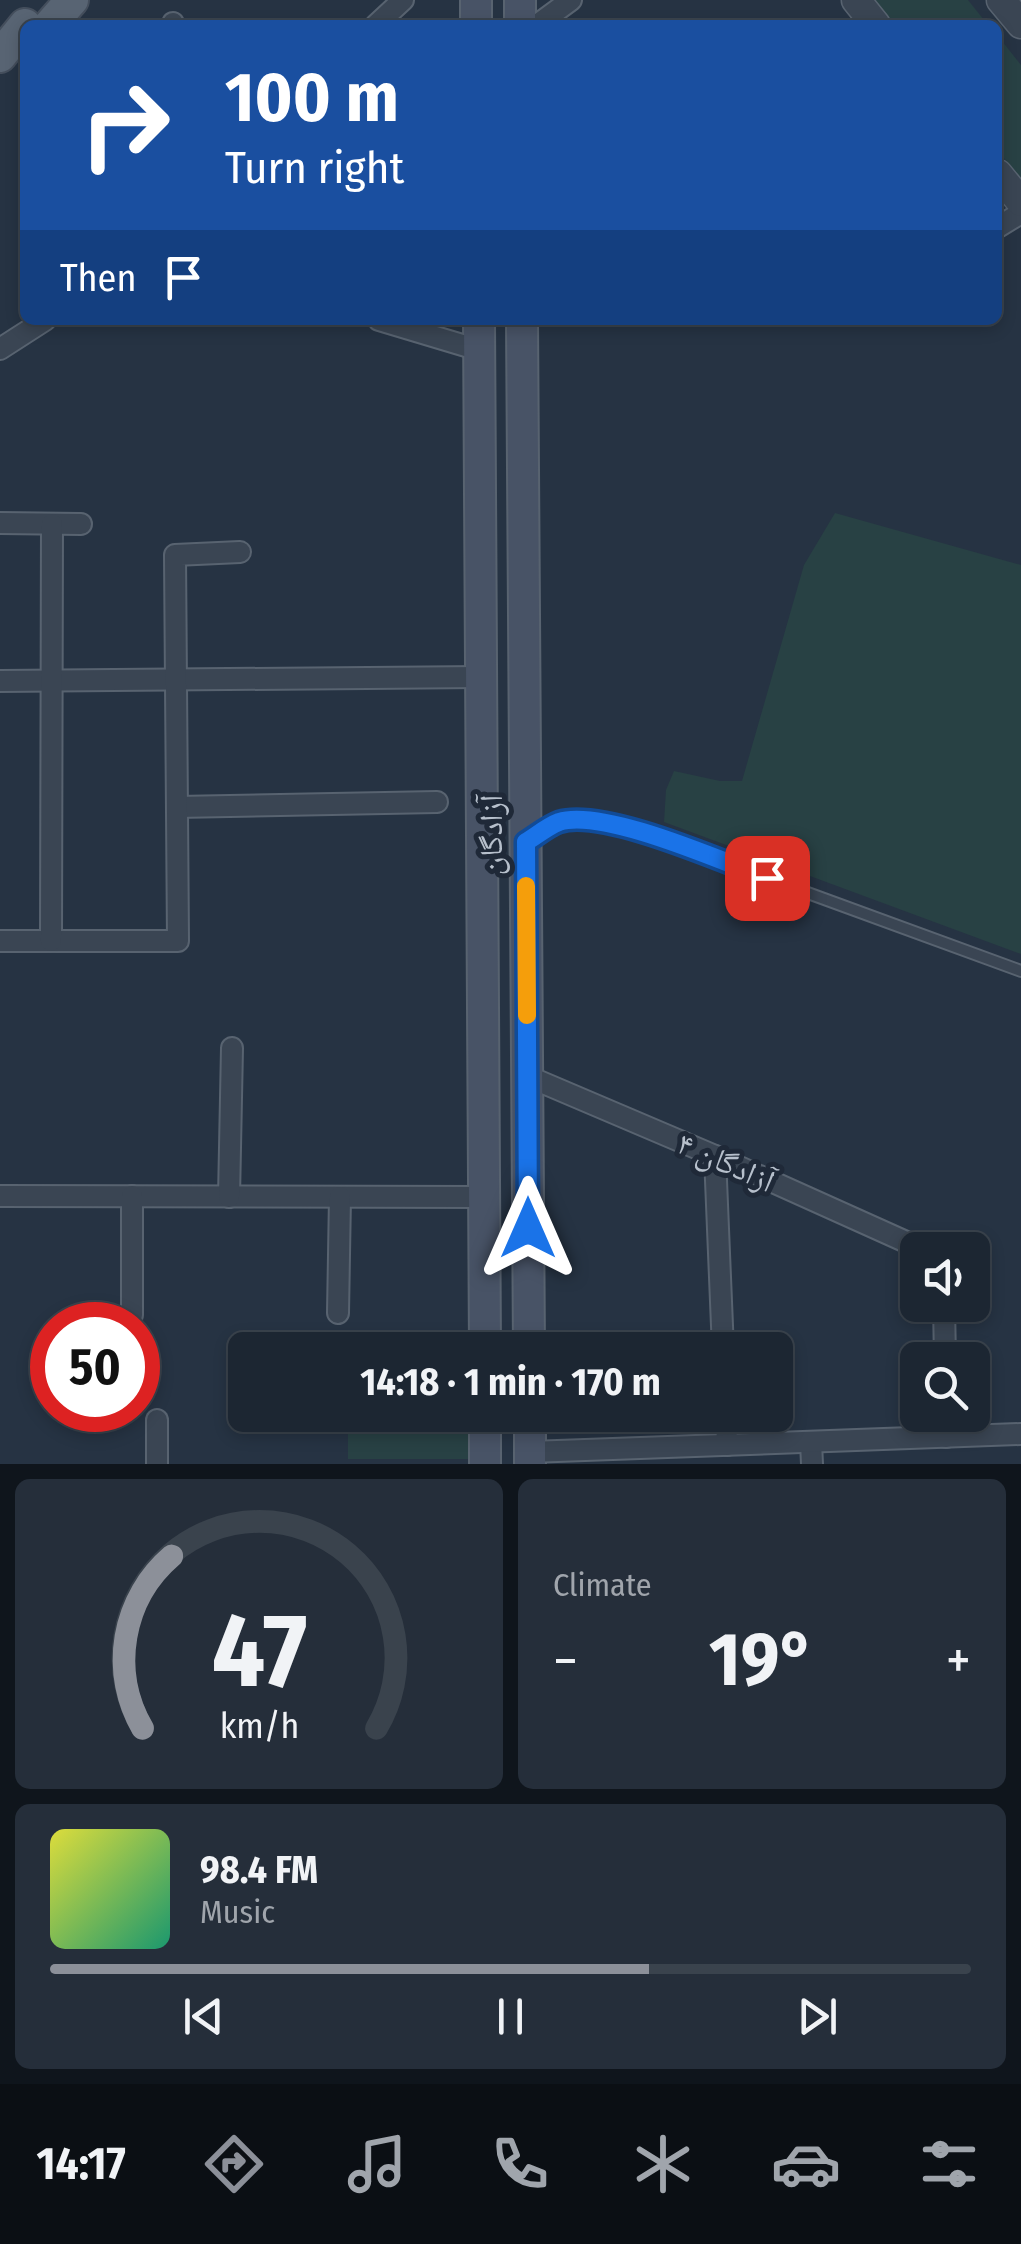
<!DOCTYPE html>
<html lang="en">
<head>
<meta charset="utf-8">
<style>
  body { margin:0; font-family:"Fira Sans Condensed","Noto Naskh Arabic",sans-serif; background:#252e3a; color:#f1f3f6; height:100vh; display:flex; flex-direction:column; font-size:38px; white-space:nowrap }
  * { box-sizing:border-box; margin:0 }
  p { font-size:32px; color:#a0a5ac }
  .icon { flex:none; width:55px; height:55px; fill:none; stroke:currentColor; stroke-width:2; stroke-linecap:round; stroke-linejoin:round }
  .map { position:relative; height:1464px; overflow:hidden }
  .side { display:flex; flex-direction:column; gap:15px; padding:15px; background:#0f151c; flex:1 }
  .side>* { flex:none }
  .guide { position:absolute; left:20px; top:20px; width:982px; height:305px; border-radius:15px; box-shadow:0 5px 15px #0003,0 0 0 2px #3a434d; background:#1a4fa0; color:#fff; overflow:hidden }
  .tools { position:absolute; left:900px; top:1232px; display:grid; gap:20px }
  .tools a { display:grid; place-items:center; width:90px; height:90px; border-radius:15px; background:#1c2632; box-shadow:0 5px 15px #0003,0 0 0 2px #3a434d; font-size:50px }
  .speed { position:absolute; left:30px; top:1302px; display:flex; gap:20px; font-size:50px; font-weight:700; text-align:center }
  .speed>* { display:grid; place-content:center; width:130px; height:130px; border-radius:50%; background:#1c2632; box-shadow:0 5px 15px #0003,0 0 0 2px #3a434d; line-height:1 }
  .speed .limit { border:15px solid #d22; background:#fff; color:#111 }
  .pin { position:absolute; display:grid; place-items:center; width:85px; height:85px; color:#fff; margin:-42px; border-radius:20px; box-shadow:0 5px 15px #0006 }
  .me { position:absolute; width:110px; margin:-55px; rotate:0deg; stroke-linejoin:round; filter:drop-shadow(0 0 8px #0008) }
  .turn { display:flex; align-items:center; gap:35px; height:210px; padding:0 40px; font-size:45px }
  .turn .icon { width:130px; height:130px; stroke-width:2.5 }
  .turn b { display:block; font-size:70px; line-height:85px }
  .then { display:flex; align-items:center; height:95px; padding:0 40px; background:#0003; gap:20px; font-size:38px }
  .big { font-size:75px; font-weight:700; line-height:1.1 }
  .side .card { flex:1; display:flex; flex-direction:column; justify-content:center; gap:15px; min-width:0; padding:0 35px; border-radius:15px; background:#252e3a }
  .side .dial { align-items:center; gap:0 }
  .dial svg { height:260px; overflow:visible; fill:none; stroke:#3a434d; stroke-width:7; stroke-linecap:round; text-anchor:middle }
  .dial text { fill:#f1f3f6; stroke:none }
  .song { display:flex; align-items:center; gap:30px }
  .cover { width:120px; height:120px; border-radius:15px; background:linear-gradient(135deg,hsl(60 70% 55%),hsl(160 70% 35%)) }
  .played { height:10px; border-radius:5px; background:linear-gradient(90deg,#8c9099 65%,#3a434d 65%) }
  .keys { display:flex; justify-content:space-around; direction:ltr }
  .heat { display:flex; justify-content:space-between; align-items:center; font-size:55px; direction:ltr }
  .side .tiles { flex:1; display:grid; gap:15px; grid-template-columns:1fr 1fr }
  .card:last-child { grid-column:span 2 }
  .trip { position:absolute; left:228px; top:1332px; width:565px; height:100px; border-radius:15px; background:#1c2632; box-shadow:0 5px 15px #0003,0 0 0 2px #3a434d; font-weight:700; line-height:100px; text-align:center }
  .menu { display:flex; height:160px; justify-content:space-around; align-items:center; background:#0b0f14; color:#a0a5ac }
  .menu .icon { width:70px; height:70px }
  .menu .selected { color:#8c9099 }
  .menu b { font-size:45px; color:#f1f3f6 }
  .map>svg:first-child { display:block }
  .green { fill:#284144 }
  .lines { fill:none; stroke-linecap:round; stroke-linejoin:round }
  .service-casing { stroke:#586370; stroke-width:14 }
  .minor-casing { stroke:#586370; stroke-width:24 }
  .tertiary-casing { stroke:#586370; stroke-width:31 }
  .secondary-casing { stroke:#586370; stroke-width:34 }
  .primary-casing { stroke:#444e5c; stroke-width:36 }
  .service { stroke:#3a4553; stroke-width:10 }
  .minor { stroke:#3a4553; stroke-width:20 }
  .tertiary { stroke:#3a4553; stroke-width:28 }
  .secondary { stroke:#485366; stroke-width:30 }
  .primary { stroke:#586473; stroke-width:32 }
  .route-casing { stroke:#114b97; stroke-width:25 }
  .route { stroke:#1a73e8; stroke-width:18 }
  .slow { stroke:#f59e0b; stroke-width:18 }
  .labels { text-anchor:middle; dominant-baseline:central; stroke-width:10; stroke-linejoin:round; paint-order:stroke }
  .street-label { font-size:32px; fill:#b7c0cc; stroke:#1f2938 }
</style>
</head>
<body>
<div class="map">
<svg width="1021" height="1464" viewBox="0 0 1021 1464">
  <rect width="100%" height="100%" fill="#263343"/>
  <!-- green -->
  <g class="green">
    <path d="M874,0H968L988,25H894Z"/>
    <path d="M998,36L1021,65V179L998,151Z"/>
    <path d="M835,513L1021,565V954L664,822L666,790L674,771L720,781H742L804,565Z"/>
    <rect x="348" y="1415" width="131" height="44"/>
  </g>
  <g class="lines">
    <defs>
      <path id="service" d="M531,839C570,815 577,820 622,825L1021,971"/>
      <g id="minor">
        <path d="M172,25L173,23"/>
        <path d="M376,25L403,0"/>
        <path d="M537,25L571,0"/>
        <path d="M998,227L1021,213"/>
        <path d="M379,320L479,350"/>
        <path d="M0,349L45,320"/>
        <path d="M0,523L81,524"/>
        <path d="M0,681L481,677"/>
        <path d="M177,807L437,802"/>
        <path d="M0,941H178L175,555L240,552"/>
        <path d="M51,941L52,524"/>
        <path d="M527,1076L715,1156L924,1250"/>
        <path d="M715,1156L723,1350"/>
        <path d="M0,1196L484,1197"/>
        <path d="M229,1197L232,1048"/>
        <path d="M944,1305L945,1360"/>
        <path d="M338,1313L340,1197"/>
        <path d="M132,1315V1196"/>
        <path d="M726,1415L727,1445"/>
        <path d="M946,1415V1437"/>
        <path d="M811,1442L812,1464"/>
        <path d="M530,1452L1021,1434"/>
        <path d="M157,1464V1420"/>
      </g>
      <g id="tertiary">
        <path d="M856,0L876,25"/>
        <path d="M1001,0L1021,24"/>
        <path d="M998,174L1021,202"/>
      </g>
      <g id="secondary">
        <path d="M476,0V25"/>
        <path d="M520,0V25"/>
        <path d="M479,320L485,1350"/>
        <path d="M522,320L529,1350"/>
        <path d="M485,1415V1464"/>
        <path d="M530,1415V1464"/>
      </g>
      <g id="primary">
        <path d="M50,25L72,0"/>
        <path d="M0,56L25,25"/>
      </g>
    </defs>
    <!-- service casing -->
    <use href="#service" class="service-casing"/>
    <!-- minor casing -->
    <use href="#minor" class="minor-casing"/>
    <!-- tertiary casing -->
    <use href="#tertiary" class="tertiary-casing"/>
    <!-- secondary casing -->
    <use href="#secondary" class="secondary-casing"/>
    <!-- primary casing -->
    <use href="#primary" class="primary-casing"/>
    <!-- service -->
    <use href="#service" class="service"/>
    <!-- minor -->
    <use href="#minor" class="minor"/>
    <!-- tertiary -->
    <use href="#tertiary" class="tertiary"/>
    <!-- secondary -->
    <use href="#secondary" class="secondary"/>
    <!-- primary -->
    <use href="#primary" class="primary"/>
  </g>
  <g class="lines">
    <defs>
      <path id="route" d="M528,1228L526,842C536,836 548,826 559,822C603,808 721,861 767,878"/>
    </defs>
    <!-- route casing -->
    <use href="#route" class="route-casing"/>
    <!-- route -->
    <use href="#route" class="route"/>
    <!-- slow -->
    <path class="slow" d="M526,886L527,1015"/>
  </g>
  <g class="labels">
    <!-- street labels -->
    <g class="street-label">
      <text transform="translate(491 835) rotate(-90)">آزادگان</text>
      <text transform="translate(726 1162) rotate(24)">آزادگان ۴</text>
    </g>
  </g>
</svg>
<div class="tools">
<a><svg class="icon" aria-label="sound" viewBox="0 0 24 24"><path d="M4 9h4l5-4v14l-5-4H4zM17 9q2 3 0 6"/></svg></a>
<a><svg class="icon" aria-label="search" viewBox="0 0 24 24"><circle cx="10" cy="10" r="6"/><path d="M15 15l6 6"/></svg></a>
</div>
<div class="speed"><div class="limit">50</div></div>
<div class="pin" style="left:767px;top:878px;background:#d93025"><svg class="icon" aria-label="arrive" viewBox="0 0 24 24"><path d="M6 21V4h12l-3 4 3 4H6"/></svg></div>
<svg class="me" style="left:528px;top:1228px" viewBox="-20 -20 40 40"><path d="M0-17L14 15 0 8-14 15z" fill="#1a73e8" stroke="#fff" stroke-width="4"/></svg>
<div class="trip">14:18 · 1 min · 170 m</div>
<div class="guide">
<div class="turn"><svg class="icon" aria-label="right" viewBox="0 0 24 24"><path d="M7 20v-9h11M14 6l5 5-5 5"/></svg><div><b>100 m</b>Turn right</div></div>
<div class="then">Then<svg class="icon" aria-label="arrive" viewBox="0 0 24 24"><path d="M6 21V4h12l-3 4 3 4H6"/></svg></div>
</div>
</div>
<section class="side">
<div class="tiles">
<div class="card dial"><svg viewBox="0 0 100 80">
<path d="M14 69A42 42 0 1 1 86 69"/>
<path d="M14 69A42 42 0 0 1 23 16" stroke="#8c9099"/>
<text x="50" y="56" font-size="32" font-weight="700">47</text>
<text x="50" y="72" font-size="11">km/h</text>
</svg></div>
<div class="card"><p>Climate</p>
<div class="heat"><a>−</a><b class="big">19°</b><a>+</a></div>
</div>
<div class="card">
<div class="song"><i class="cover"></i><div><b>98.4 FM</b><p>Music</p></div></div>
<div class="played"></div>
<div class="keys"><svg class="icon" aria-label="previous" viewBox="0 0 24 24"><path d="M18 5L8 12l10 7zM5 5v14"/></svg><svg class="icon" aria-label="pause" viewBox="0 0 24 24"><path d="M8 5v14M16 5v14"/></svg><svg class="icon" aria-label="next" viewBox="0 0 24 24"><path d="M6 5l10 7-10 7zM19 5v14"/></svg></div>
</div>
</div>
</section>
<nav class="menu">
<b>14:17</b>
<svg class="icon selected" aria-label="directions" viewBox="0 0 24 24"><path d="M12 3l9 9-9 9-9-9zM9 14v-3h6M13 9l2 2-2 2"/></svg>
<svg class="icon" aria-label="music" viewBox="0 0 24 24"><path d="M9 18V5l10-2v13"/><circle cx="6" cy="18" r="3"/><circle cx="16" cy="16" r="3"/></svg>
<svg class="icon" aria-label="phone" viewBox="0 0 24 24"><path d="M5 4h4l2 5-3 2q2 4 5 5l2-3 5 2v4C11 20 4 13 5 4z"/></svg>
<svg class="icon" aria-label="climate" viewBox="0 0 24 24"><path d="M12 3v18M4 7l16 10M4 17L20 7"/></svg>
<svg class="icon" aria-label="car" viewBox="0 0 24 24"><path d="M5 17H2v-5l4-1 3-4h7l3 4 3 1v5h-3M9 17h6M6 11h13"/><circle cx="7" cy="17" r="2"/><circle cx="17" cy="17" r="2"/></svg>
<svg class="icon" aria-label="filters" viewBox="0 0 24 24"><path d="M4 7h16M4 17h16"/><circle cx="9" cy="7" r="2"/><circle cx="15" cy="17" r="2"/></svg>
</nav>
</body>
</html>
